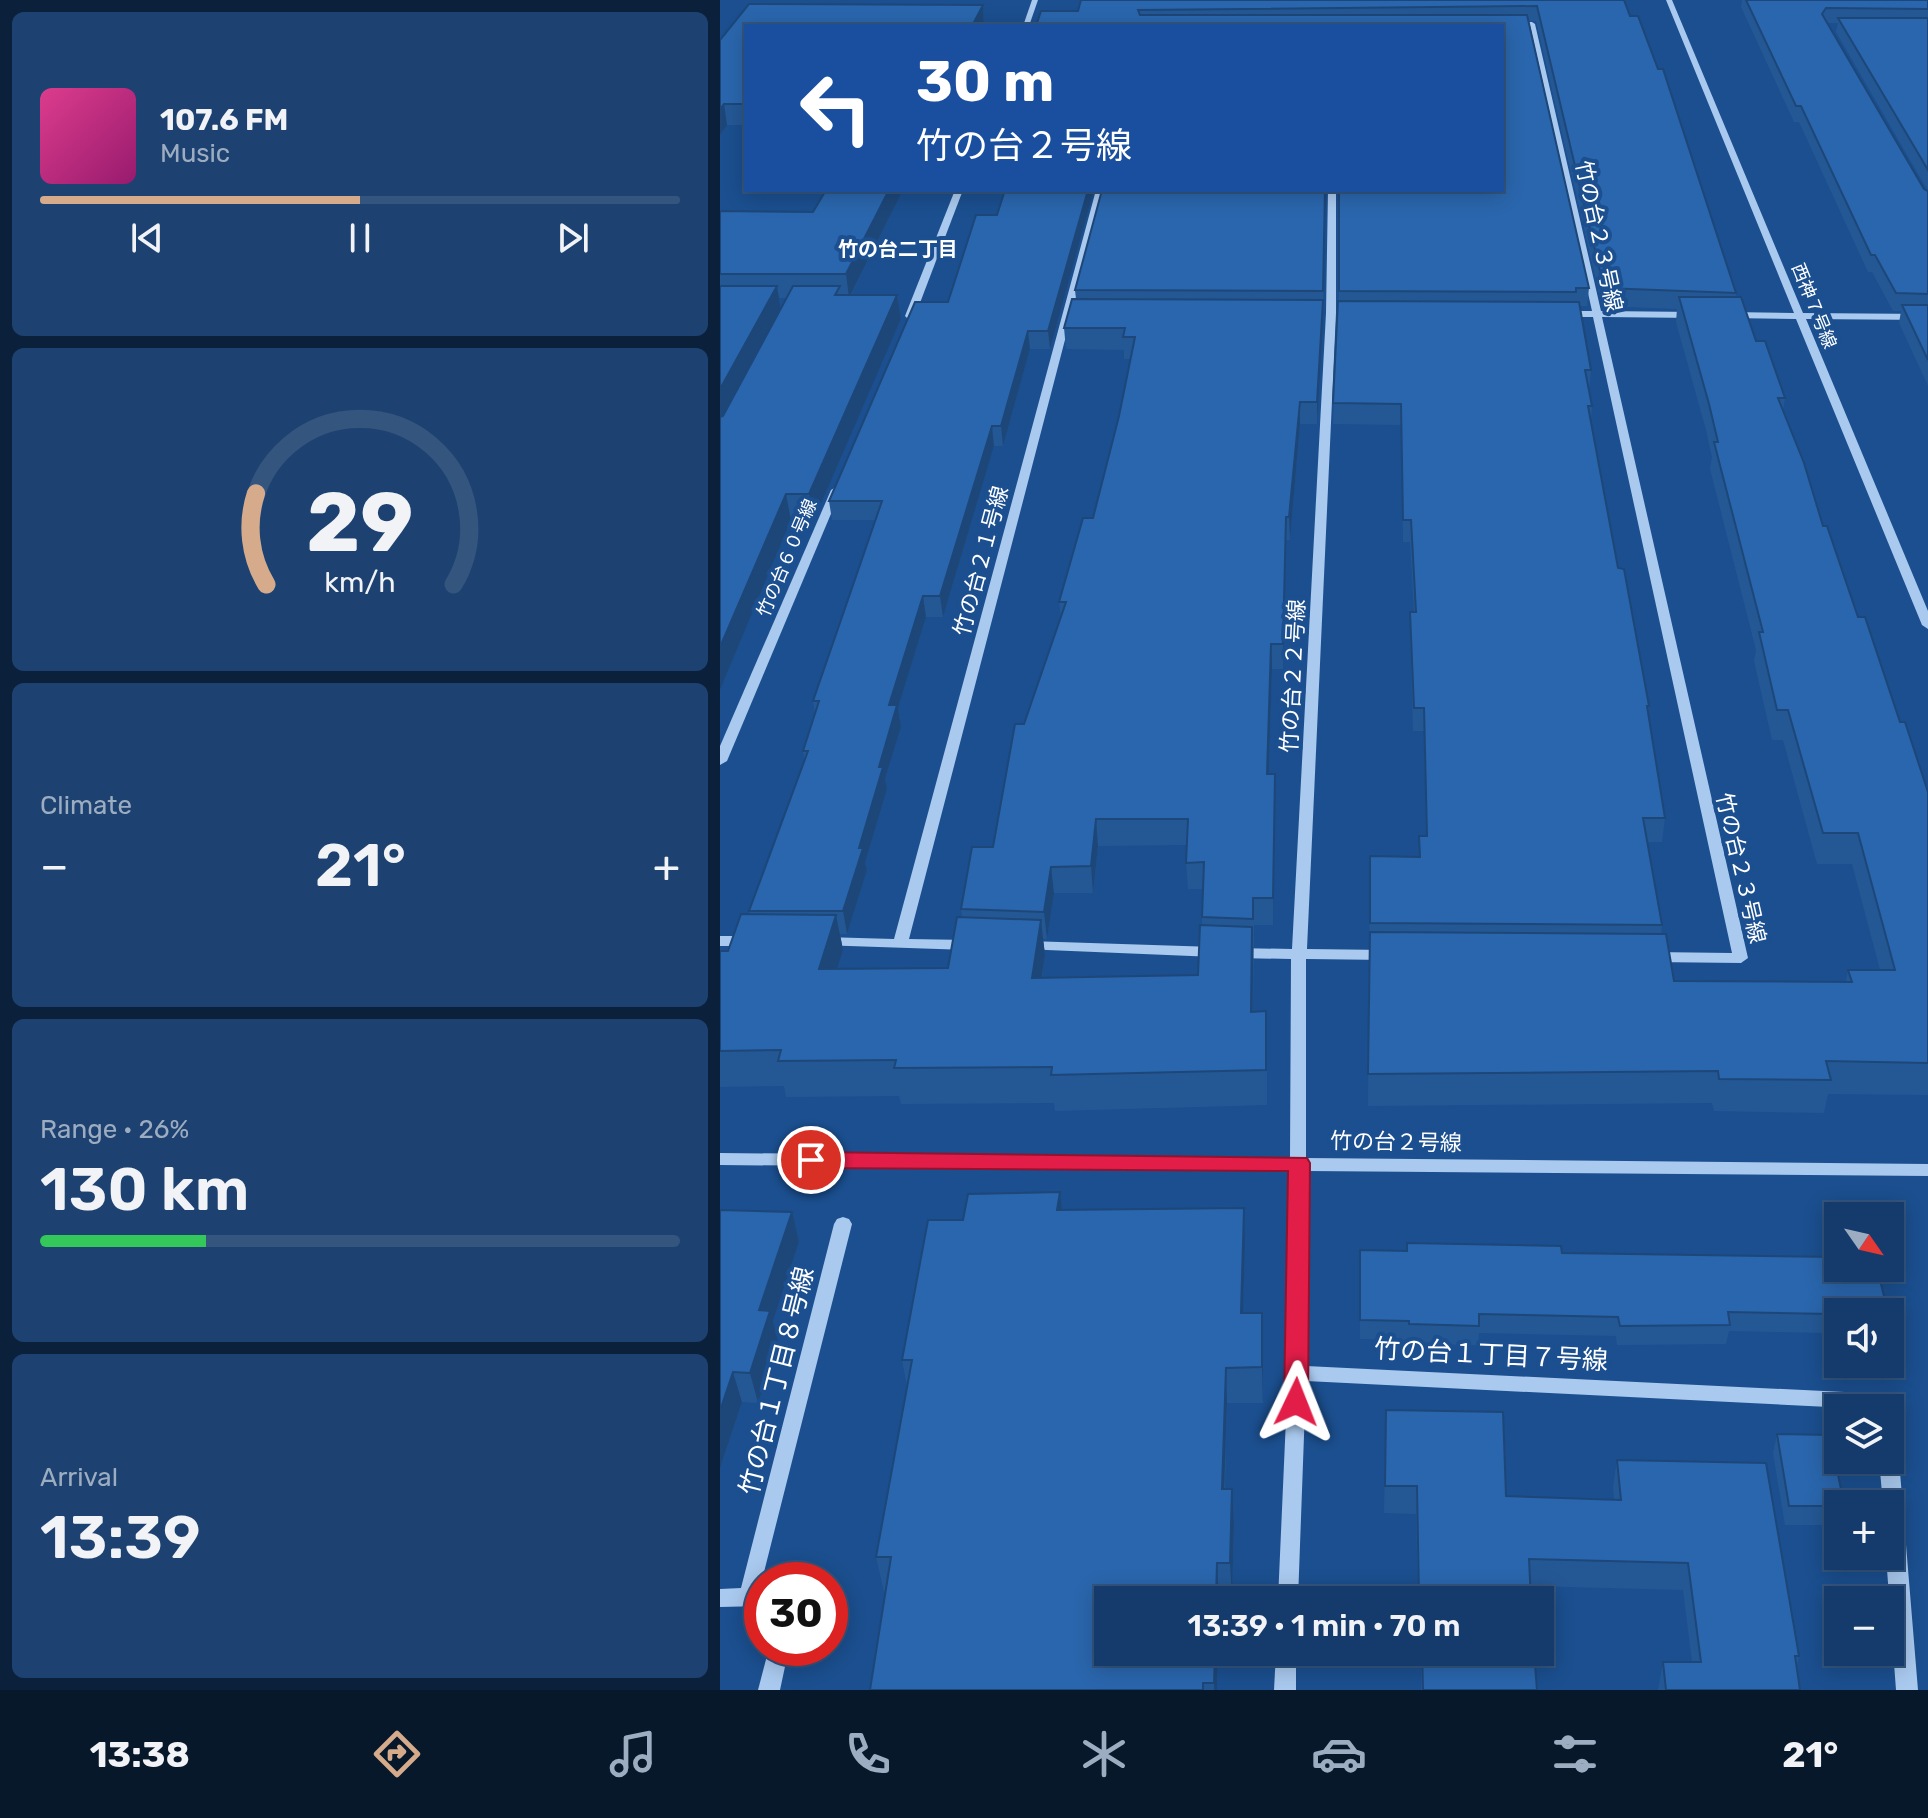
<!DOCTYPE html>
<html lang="en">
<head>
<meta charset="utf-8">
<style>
  body { margin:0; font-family:Rubik,"Noto Sans JP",sans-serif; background:#1d4271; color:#f1f3f6; height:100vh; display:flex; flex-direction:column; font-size:30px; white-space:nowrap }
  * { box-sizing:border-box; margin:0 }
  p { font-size:26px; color:#9dadc1 }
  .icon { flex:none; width:44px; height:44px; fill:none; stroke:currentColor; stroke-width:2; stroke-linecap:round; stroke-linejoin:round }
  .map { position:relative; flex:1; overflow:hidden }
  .sheet { display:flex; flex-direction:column; gap:12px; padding:12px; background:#0b203b; width:720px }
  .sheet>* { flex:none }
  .banner { position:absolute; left:24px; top:24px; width:760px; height:168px; border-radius:0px; box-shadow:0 4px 20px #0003,0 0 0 2px #33557e; background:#1a4fa0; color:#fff; overflow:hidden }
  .needle { width:52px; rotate:124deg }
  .buttons { position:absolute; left:1104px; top:1202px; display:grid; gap:16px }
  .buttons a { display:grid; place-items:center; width:80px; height:80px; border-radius:0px; background:#143b6b; box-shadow:0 4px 20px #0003,0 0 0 2px #33557e; font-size:40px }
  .speed { position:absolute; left:24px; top:1562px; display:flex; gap:16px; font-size:40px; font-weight:700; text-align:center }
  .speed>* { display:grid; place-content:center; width:104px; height:104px; border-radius:50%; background:#143b6b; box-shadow:0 4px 20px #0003,0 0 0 2px #33557e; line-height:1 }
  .speed .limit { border:12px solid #d22; background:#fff; color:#111 }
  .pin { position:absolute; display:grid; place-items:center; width:68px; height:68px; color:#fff; margin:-34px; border:4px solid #fff; border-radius:50%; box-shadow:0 2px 8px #0007 }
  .me { position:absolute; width:88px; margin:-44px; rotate:2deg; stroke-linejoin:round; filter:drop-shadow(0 0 6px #0008) }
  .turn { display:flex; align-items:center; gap:28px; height:168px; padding:0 40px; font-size:36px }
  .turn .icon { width:104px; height:104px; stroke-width:2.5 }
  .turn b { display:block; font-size:56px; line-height:68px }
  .big { font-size:60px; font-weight:600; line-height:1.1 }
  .sheet .tile { flex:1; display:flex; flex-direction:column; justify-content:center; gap:12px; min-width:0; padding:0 28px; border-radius:12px; background:#1d4271 }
  .sheet .dial { align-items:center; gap:0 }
  .dial svg { height:208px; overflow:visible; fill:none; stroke:#33557e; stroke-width:7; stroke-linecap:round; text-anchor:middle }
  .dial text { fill:#f1f3f6; stroke:none }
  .song { display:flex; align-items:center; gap:24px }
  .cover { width:96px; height:96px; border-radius:12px; background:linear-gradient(135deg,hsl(330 70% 55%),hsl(320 70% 35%)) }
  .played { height:8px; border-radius:4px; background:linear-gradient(90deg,#d6ab8b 50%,#33557e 50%) }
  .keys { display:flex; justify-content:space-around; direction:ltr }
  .heat { display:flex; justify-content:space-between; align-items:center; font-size:44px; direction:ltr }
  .charge { height:12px; border-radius:6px; background:linear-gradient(90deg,#34c759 26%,#33557e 0) }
  .trip { position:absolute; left:374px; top:1586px; width:460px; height:80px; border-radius:0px; background:#143b6b; box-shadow:0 4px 20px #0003,0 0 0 2px #33557e; font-weight:600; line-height:80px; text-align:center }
  .tabs { display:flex; height:128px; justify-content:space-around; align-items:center; background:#08182b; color:#9dadc1 }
  .tabs .icon { width:56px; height:56px }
  .tabs .selected { color:#d6ab8b }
  .tabs b { font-size:36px; color:#f1f3f6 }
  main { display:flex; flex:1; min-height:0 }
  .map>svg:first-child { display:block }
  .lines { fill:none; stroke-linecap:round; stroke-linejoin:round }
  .minor { fill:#a9c9ee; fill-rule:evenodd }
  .wall { fill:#245895; fill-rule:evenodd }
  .shaded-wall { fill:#1d4779 }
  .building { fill:#2a66ad; stroke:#1d4779; stroke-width:2 }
  .route { fill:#e11d48; stroke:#92132f; stroke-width:2 }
  .labels { text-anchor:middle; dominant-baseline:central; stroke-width:8; stroke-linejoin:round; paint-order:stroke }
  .far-street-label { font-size:18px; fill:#fff; stroke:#1b4f8f }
  .far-neighbourhood-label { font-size:20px; font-weight:bold; fill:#fff; stroke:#1b4f8f }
  .street-label { font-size:22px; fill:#fff; stroke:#1b4f8f }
  .near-street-label { font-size:26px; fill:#fff; stroke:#1b4f8f }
</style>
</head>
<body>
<main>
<section class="sheet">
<div class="tile">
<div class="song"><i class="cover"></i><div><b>107.6 FM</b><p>Music</p></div></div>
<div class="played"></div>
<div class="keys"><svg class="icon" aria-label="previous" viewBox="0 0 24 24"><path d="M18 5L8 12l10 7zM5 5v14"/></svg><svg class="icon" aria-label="pause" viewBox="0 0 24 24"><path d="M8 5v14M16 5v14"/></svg><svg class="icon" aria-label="next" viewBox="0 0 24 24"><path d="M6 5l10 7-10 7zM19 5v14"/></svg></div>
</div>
<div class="tile dial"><svg viewBox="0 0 100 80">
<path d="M14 69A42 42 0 1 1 86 69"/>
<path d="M14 69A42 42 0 0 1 10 34" stroke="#d6ab8b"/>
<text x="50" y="56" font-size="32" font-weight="700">29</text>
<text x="50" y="72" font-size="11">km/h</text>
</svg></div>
<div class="tile"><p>Climate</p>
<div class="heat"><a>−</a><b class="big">21°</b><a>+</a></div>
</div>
<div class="tile"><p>Range · 26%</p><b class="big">130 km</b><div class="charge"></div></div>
<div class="tile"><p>Arrival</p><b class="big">13:39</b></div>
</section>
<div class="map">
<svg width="1208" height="1690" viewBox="0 0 1208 1690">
  <rect width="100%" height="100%" fill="#1b4f8f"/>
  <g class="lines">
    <!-- minor -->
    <g class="minor">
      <path d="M312,0H318L309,26H303Z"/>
      <path d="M946,0H952L1083,313L1208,314V320L1086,319L1208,611V629L1202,625L1076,319L1008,318L1003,315L1008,312L1074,313Z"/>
      <path d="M812,22L815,24L881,311L976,312L981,315L976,318L882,317L1028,958L1021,963L932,962L925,957L932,952L1012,953L873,317H844L839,314L844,311H872L809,26L787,24L790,22Z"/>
      <path d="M235,190H243L195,316L187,318L185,316Z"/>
      <path d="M376,190H384L189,939L248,940L255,945L248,950L99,945L97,942L104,937L174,939Z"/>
      <path d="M608,190H616V313L587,949L667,950L674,955L667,960L586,959V1158L1208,1164V1176L586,1171V1366L1165,1394L1172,1396L1175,1408L1170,1414V1408H1129L586,1381L578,1600H558L568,1373L570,1170L0,1165V1153L570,1158L571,959L516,958L509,953L516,948L572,949L606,313Z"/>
      <path d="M116,487L121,490L7,761L0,765V746L111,490Z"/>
      <path d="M0,936H28L35,941L28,946H0Z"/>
      <path d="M308,941L495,947L502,952L495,957L303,949L301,946Z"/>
      <path d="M123,1217L129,1219L132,1224L42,1580V1606L0,1607V1589L21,1588L114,1224L117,1219Z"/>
      <path d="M1170,1452L1176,1454L1179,1460L1198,1690H1176L1166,1556H1170V1504H1163L1159,1460H1170Z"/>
      <path d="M49,1648H69L60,1690H38Z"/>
      <path d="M556,1652H576V1690H554Z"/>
    </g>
  </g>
  <!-- wall -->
  <g class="wall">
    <path d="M904,0L1016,293V297L1036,341L1065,398L1063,411L1103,526L1138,617L1208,792V1095L1108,1094L1104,1113L994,1111L992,1103L648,1106L650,856L699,857V836H706L704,731H693L690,634V612H694L690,542H683L681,425L613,424L619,301V190H782L316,26L358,11ZM809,21H816L882,306L957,309L956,322L986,430L992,457L990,469L1036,650L1034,661L1052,740H1063L1097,864H1132L1160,970H1128L1126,982L954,981L941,934L942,925L927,842H942L945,818L928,715L929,706L898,568L871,420L872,406L869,391L871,370L859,306H867L869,288Z"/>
    <path d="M1022,0H1208V191L1116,32L1118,23H1107L1204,189L1208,191V386L1179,323L1181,311H1173L1152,272H1148L1079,122H1074L1021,7Z"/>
    <path d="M29,4L263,5L264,24V26H26V125H7L0,135V40Z"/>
    <path d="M106,190H183L131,295H177L181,319L94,520H71L0,690V211L93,212ZM59,298H66L61,308Z"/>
    <path d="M285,190H374L330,349H310L283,446H274L223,617H206L178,708L181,727L165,779L167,789L145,863L147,870L127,934H120L123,950L117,969L228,968L242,917L241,909L273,847L304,724L341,618L339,602L373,518L399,416L411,359H404V350L346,349L344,328L356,299L355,290L605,190L603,321L597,424H580L570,540H566L563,669H552L549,774H555L553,925H534L533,1012L547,1047V1105L335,1111L334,1103L181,1104L179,1096L66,1097L64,1086L0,1087V951H8L30,914L29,911L85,761L83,751L95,714L93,701L156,520H112L109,501L228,302L277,215ZM467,845L466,863L468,889H483L482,925L478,975L322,977L325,955L323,939H327L334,893H373L378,846Z"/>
    <path d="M340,1192L342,1210L524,1208L525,1243L523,1313H542L543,1403H507L505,1489H512L514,1524L512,1598H499V1600H388V1652H498L497,1690H150L166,1592H164L156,1557L187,1386L182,1360L243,1220Z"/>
    <path d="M0,1210L79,1242L53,1321L58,1341L38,1403L22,1402L0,1468Z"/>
    <path d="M640,1250L842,1253L1118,1312V1338H1105V1333L1009,1331L1006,1344L897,1345L896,1336L759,1333L758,1345L688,1344V1340L640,1339Z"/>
    <path d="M666,1410L786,1496L894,1499L893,1487L897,1460L1079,1656L1077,1666L1080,1690H938L943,1662H972L963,1590L810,1586L811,1600H698L696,1514L664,1513Z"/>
    <path d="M1057,1434L1118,1504V1525H1065L1053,1453Z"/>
    <path d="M701,1652H814L817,1690H701Z"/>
  </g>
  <!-- shaded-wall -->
  <g class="shaded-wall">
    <path d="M263,5L264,26H252Z"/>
    <path d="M4,104L7,125L0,135V109Z"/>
    <path d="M169,190H183L129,298L126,274Z"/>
    <path d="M368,190H374L330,349L328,331Z"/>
    <path d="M57,286L61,310L0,424V389Z"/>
    <path d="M177,295L181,319L94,520L89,494Z"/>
    <path d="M603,300V321L597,424V402Z"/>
    <path d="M308,331L310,349L283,446L281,426Z"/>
    <path d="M580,402V424L570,540L569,517Z"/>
    <path d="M272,426L274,446L223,617L220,596Z"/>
    <path d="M66,494L71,520L0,690V647Z"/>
    <path d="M566,517V540L563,669V644Z"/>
    <path d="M203,596L206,617L178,708L181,727L165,779L167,789L145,863L147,870L127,934L123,911L159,767L169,705Z"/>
    <path d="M551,644L552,669L548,800L547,774Z"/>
    <path d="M555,774V800L553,925V898Z"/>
    <path d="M376,819L378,846L373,893L371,866Z"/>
    <path d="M331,867L334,893L327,939L324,912Z"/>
    <path d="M116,915L123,950L106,1004L99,969Z"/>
    <path d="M321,920L325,955L316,1013L312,978Z"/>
    <path d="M532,927L533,962L532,1047L531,1012Z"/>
    <path d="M340,1192L344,1227L337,1210Z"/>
    <path d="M524,1208L525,1243L522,1348L521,1313Z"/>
    <path d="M72,1212L79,1242L53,1321L58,1341L38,1403L30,1373L39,1310Z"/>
    <path d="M542,1313L543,1348V1403L542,1367Z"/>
    <path d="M506,1368L507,1403L503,1524L502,1489Z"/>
    <path d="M13,1372L22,1402L0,1468V1411Z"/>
    <path d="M512,1489L514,1524L512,1598L510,1563Z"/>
    <path d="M497,1563L499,1600H496Z"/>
    <path d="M495,1652H498L497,1690H494V1683Z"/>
  </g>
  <!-- building -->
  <g class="building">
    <path d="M361,0H904L910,16H918L938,69H943L1016,293L884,288L817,6L418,10L420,15H807L869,288H856V292L619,291V190H782V26H316L321,11H358Z"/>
    <path d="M1026,0H1208V9L1106,8L1102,14L1204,189L1208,191V294L1176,293L1155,255H1151L1081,106H1076Z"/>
    <path d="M29,4L263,5L252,26H26V104H4L0,109V40Z"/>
    <path d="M1118,18H1208V170Z"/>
    <path d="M106,190H169L126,274H0V211L93,212Z"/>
    <path d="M285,190H368L328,331H308L281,426H272L220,596H203L169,705H177L159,767H163L139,848H143L123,911H29L88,751H83L99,701H93L162,501H109L195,302H228L256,215H277Z"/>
    <path d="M382,190H605L603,291L355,290Z"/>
    <path d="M0,286H57L0,389Z"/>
    <path d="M73,286H120L115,295H177L89,494H66L0,647V417L3,416Z"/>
    <path d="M959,297H1021L1036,341H1045L1065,398H1058L1084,463L1103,526H1107L1138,617H1145L1180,722H1185L1208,792V1063L1106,1061L1111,1080L999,1079L998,1071L648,1074L650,932L946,934L954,981L1132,982L1128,970H1175L1138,833H1103L1068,710H1057L1039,632H1043L994,442H998L989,404Z"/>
    <path d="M352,299L603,300L597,402H580L569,517H566L563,644H551L547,774H555L553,898H533V919L482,917L484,862L466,863L468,819H376L371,866L331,867L324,912L241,909L252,847H273L295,724H304L346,602H339L363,518H373L399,416L415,337H403L405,328H344Z"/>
    <path d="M618,301L859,302L871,370H865L872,406H868L898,568L904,569L929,706H927L945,818H923L942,925L650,923V856L700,857L699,836H707L704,708H694L690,612H696L691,520H683L681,404L613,403Z"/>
    <path d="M1182,305H1208V360Z"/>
    <path d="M21,914L116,915L99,969L228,968L237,917L321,920L312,978L478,975L480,925L532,927L531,1012L546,1011V1070L331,1075L332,1067L174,1068L176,1060L58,1061L61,1050L0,1051V951H8Z"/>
    <path d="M340,1192L337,1210L524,1208L521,1313H542V1367L506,1368L502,1489H512L510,1563H497L496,1600H388V1652H495L494,1683H483V1690H150L171,1557H156L192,1360H182L208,1220H243L248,1194Z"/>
    <path d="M0,1210L72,1212L39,1310L50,1311L30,1373L13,1372L0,1411Z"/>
    <path d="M687,1243L841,1246L842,1253L1118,1257V1268H1157L1168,1312H1118V1319H1110V1314L1008,1312L1010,1325L900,1326L898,1317L759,1314V1326L689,1324V1321L640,1320V1250L687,1251Z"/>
    <path d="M666,1410L783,1412L786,1496L901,1500L897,1460L1046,1463L1079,1656H1075L1080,1690H946L943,1662H981L968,1563L809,1559L811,1600H699L697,1486H665Z"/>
    <path d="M1057,1434L1110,1435L1124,1504H1118V1506H1069Z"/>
    <path d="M702,1652H814L817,1690H703Z"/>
  </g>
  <!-- route -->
  <path class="route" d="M91,1152L587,1158L590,1163L588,1402L585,1409L576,1412L567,1409L564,1402L568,1171L91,1168L84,1166L81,1160L84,1154Z"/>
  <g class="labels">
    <!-- far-street labels -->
    <g class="far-street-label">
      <text transform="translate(1094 306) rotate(68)">西神７号線</text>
      <text transform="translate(67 558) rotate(-67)">竹の台６０号線</text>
    </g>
    <!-- far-neighbourhood labels -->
    <g class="far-neighbourhood-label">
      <text x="178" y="249">竹の台二丁目</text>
    </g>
    <!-- street labels -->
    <g class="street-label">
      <text transform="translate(879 236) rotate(78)">竹の台２３号線</text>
      <text transform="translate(261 561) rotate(-75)">竹の台２１号線</text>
      <text transform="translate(573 676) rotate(-87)">竹の台２２号線</text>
      <text transform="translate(1021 868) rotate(77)">竹の台２３号線</text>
      <text transform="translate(676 1142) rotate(1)">竹の台２号線</text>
    </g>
    <!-- near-street labels -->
    <g class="near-street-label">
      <text transform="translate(771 1355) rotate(3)">竹の台１丁目７号線</text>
      <text transform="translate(57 1381) rotate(-76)">竹の台１丁目８号線</text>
    </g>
  </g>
</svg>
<div class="buttons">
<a><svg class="needle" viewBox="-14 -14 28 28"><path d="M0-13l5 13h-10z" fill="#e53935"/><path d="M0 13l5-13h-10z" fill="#9dadc1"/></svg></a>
<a><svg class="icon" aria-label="sound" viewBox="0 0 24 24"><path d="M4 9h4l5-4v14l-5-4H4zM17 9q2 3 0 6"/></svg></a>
<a><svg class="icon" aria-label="layers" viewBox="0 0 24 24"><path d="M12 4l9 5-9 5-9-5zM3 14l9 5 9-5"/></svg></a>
<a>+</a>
<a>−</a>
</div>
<div class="speed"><div class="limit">30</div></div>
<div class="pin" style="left:91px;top:1160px;background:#d93025"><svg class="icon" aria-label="arrive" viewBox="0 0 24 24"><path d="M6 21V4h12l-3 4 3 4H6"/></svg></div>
<svg class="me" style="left:576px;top:1402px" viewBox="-20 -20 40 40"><path d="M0-17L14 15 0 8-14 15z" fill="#e11d48" stroke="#fff" stroke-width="4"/></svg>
<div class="trip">13:39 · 1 min · 70 m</div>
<div class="banner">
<div class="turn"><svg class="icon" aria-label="left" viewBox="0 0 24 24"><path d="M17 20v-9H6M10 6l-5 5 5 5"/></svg><div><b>30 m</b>竹の台２号線</div></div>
</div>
</div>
</main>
<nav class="tabs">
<b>13:38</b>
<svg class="icon selected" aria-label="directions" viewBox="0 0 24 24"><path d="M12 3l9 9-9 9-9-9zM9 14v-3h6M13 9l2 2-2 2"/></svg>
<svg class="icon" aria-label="music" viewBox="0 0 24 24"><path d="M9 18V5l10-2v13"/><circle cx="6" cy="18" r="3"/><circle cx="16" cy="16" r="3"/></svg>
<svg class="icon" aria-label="phone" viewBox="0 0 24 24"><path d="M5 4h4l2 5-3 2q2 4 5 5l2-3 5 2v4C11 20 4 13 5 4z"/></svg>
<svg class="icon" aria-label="climate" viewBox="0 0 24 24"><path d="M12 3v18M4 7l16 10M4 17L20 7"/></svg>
<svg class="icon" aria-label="car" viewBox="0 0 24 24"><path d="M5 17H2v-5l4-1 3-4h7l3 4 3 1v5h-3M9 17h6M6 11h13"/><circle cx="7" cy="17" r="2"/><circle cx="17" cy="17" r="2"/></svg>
<svg class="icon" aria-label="filters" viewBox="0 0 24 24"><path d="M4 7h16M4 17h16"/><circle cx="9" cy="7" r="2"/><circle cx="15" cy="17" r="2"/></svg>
<b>21°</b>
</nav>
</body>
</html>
